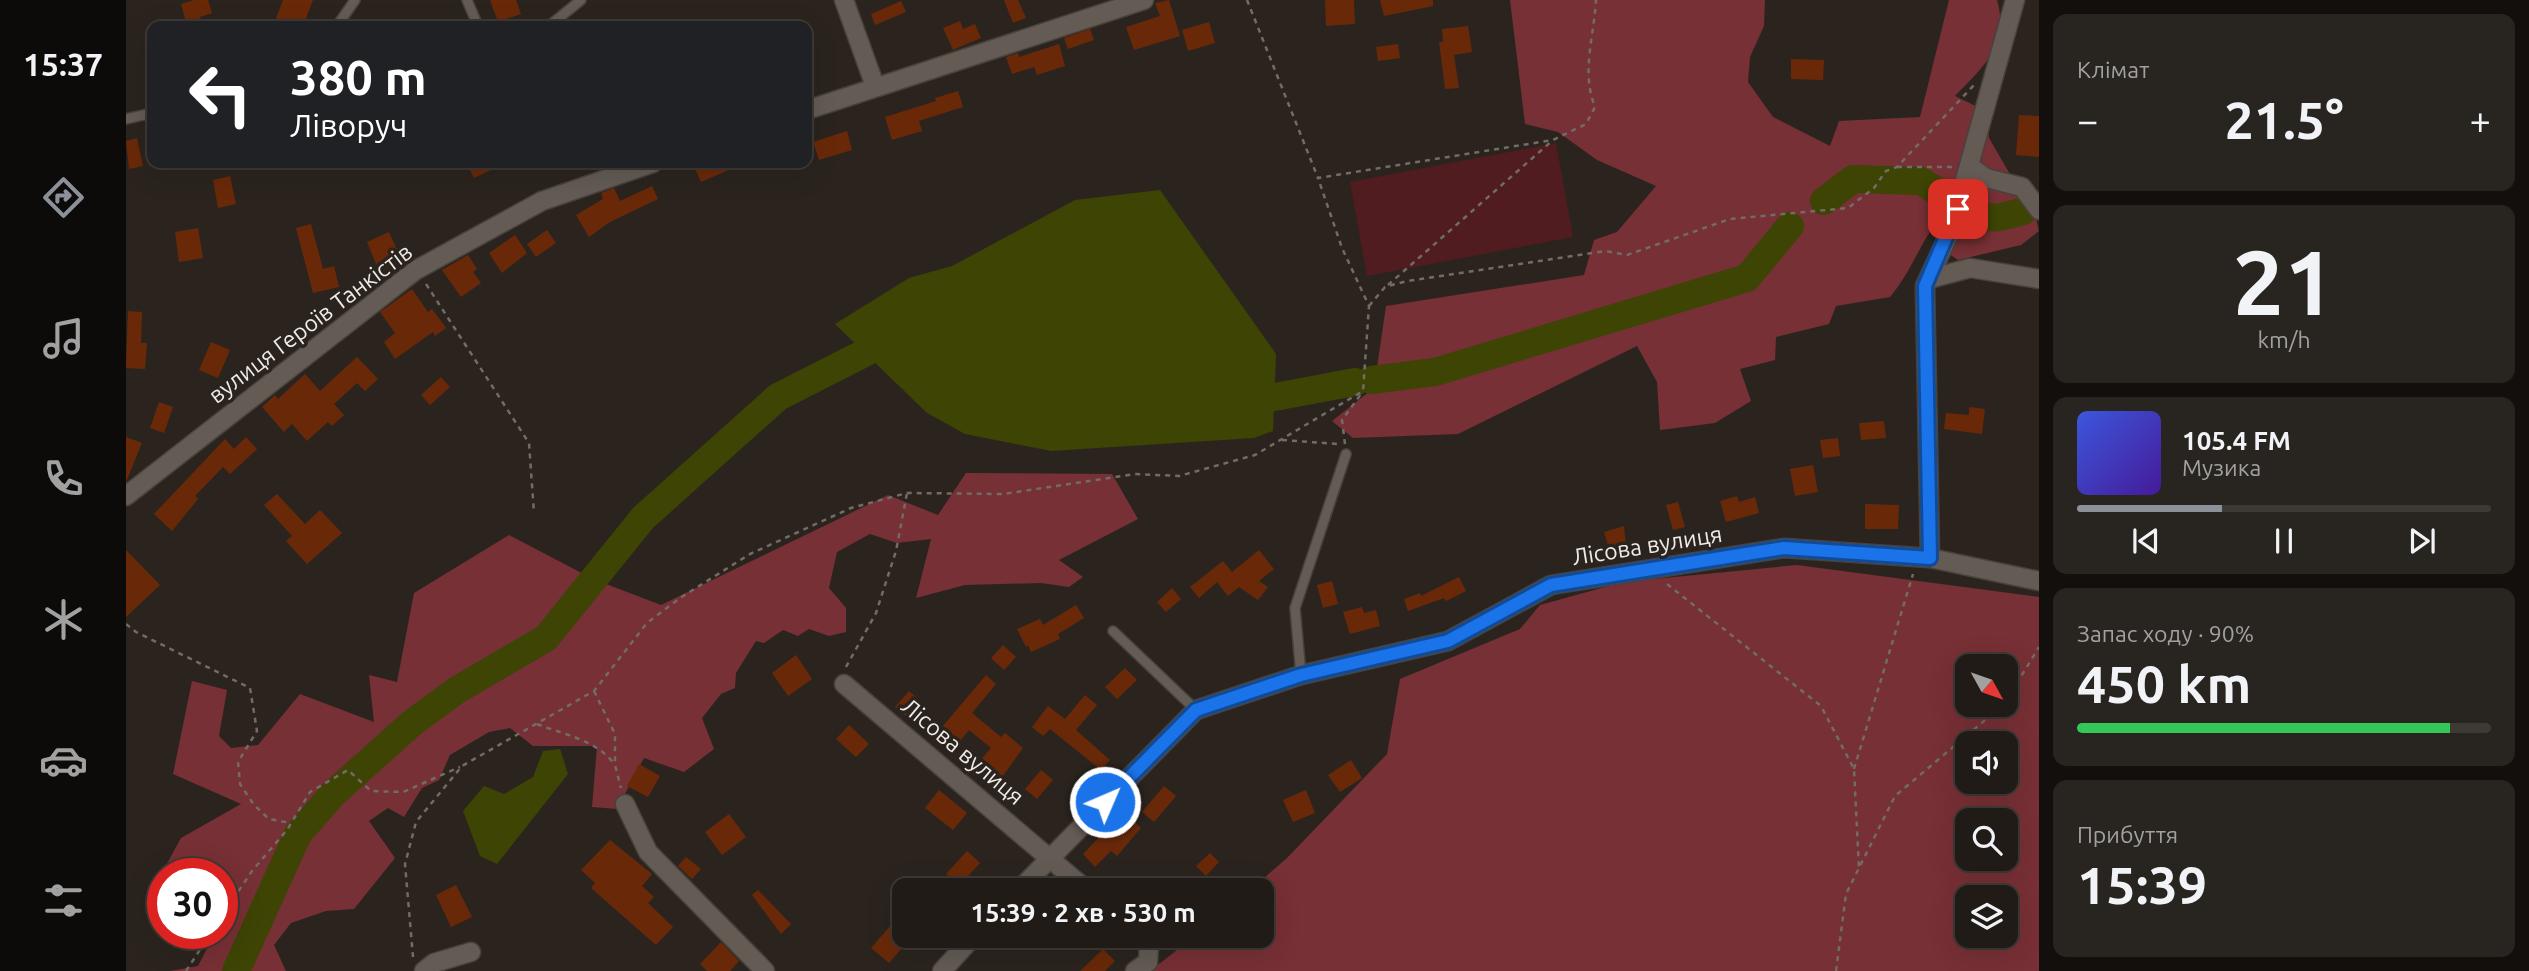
<!DOCTYPE html>
<html lang="uk">
<head>
<meta charset="utf-8">
<style>
  body { margin:0; font-family:Ubuntu,sans-serif; background:#28241f; color:#f1f3f6; height:100vh; display:flex; flex-direction:column; font-size:26px; white-space:nowrap }
  * { box-sizing:border-box; margin:0 }
  p { font-size:23px; color:#a2a1a1 }
  .icon { flex:none; width:38px; height:38px; fill:none; stroke:currentColor; stroke-width:2; stroke-linecap:round; stroke-linejoin:round }
  .map { position:relative; flex:1; overflow:hidden }
  .sheet { display:flex; flex-direction:column; gap:14px; padding:14px; background:#120f0c; width:490px }
  .sheet>* { flex:none }
  .top-card { position:absolute; left:21px; top:21px; width:665px; height:147px; border-radius:14px; box-shadow:0 7px 28px #0002,0 0 0 2px #3d3935; background:#202124; color:#fff; overflow:hidden }
  .needle { width:46px; rotate:130deg }
  .tools { position:absolute; left:1829px; top:654px; display:grid; gap:14px }
  .tools a { display:grid; place-items:center; width:63px; height:63px; border-radius:14px; background:#201b16; box-shadow:0 7px 28px #0002,0 0 0 2px #3d3935; font-size:35px }
  .speed { position:absolute; left:21px; top:858px; display:flex; gap:14px; font-size:35px; font-weight:700; text-align:center }
  .speed>* { display:grid; place-content:center; width:91px; height:91px; border-radius:50%; background:#201b16; box-shadow:0 7px 28px #0002,0 0 0 2px #3d3935; line-height:1 }
  .speed .limit { border:10px solid #d22; background:#fff; color:#111 }
  .pin { position:absolute; display:grid; place-items:center; width:60px; height:60px; color:#fff; margin:-30px; border-radius:14px; box-shadow:0 4px 10px #0006 }
  .me { position:absolute; width:77px; margin:-38px; rotate:45deg; stroke-linejoin:round; filter:drop-shadow(0 0 5px #0008) }
  .turn { display:flex; align-items:center; gap:24px; height:147px; padding:0 28px; font-size:32px }
  .turn .icon { width:91px; height:91px; stroke-width:2.5 }
  .turn b { display:block; font-size:49px; line-height:60px }
  .big { font-size:52px; font-weight:600; line-height:1.1 }
  .sheet .card { flex:1; display:flex; flex-direction:column; justify-content:center; gap:10px; min-width:0; padding:0 24px; border-radius:14px; background:#28241f }
  .sheet .dial { align-items:center; gap:0 }
  .dial b { font-size:91px; line-height:1 }
  .song { display:flex; align-items:center; gap:21px }
  .cover { width:84px; height:84px; border-radius:10px; background:linear-gradient(135deg,hsl(230 70% 55%),hsl(260 70% 35%)) }
  .played { height:7px; border-radius:4px; background:linear-gradient(90deg,#8c9099 35%,#3d3935 35%) }
  .keys { display:flex; justify-content:space-around; direction:ltr }
  .heat { display:flex; justify-content:space-between; align-items:center; font-size:38px; direction:ltr }
  .charge { height:10px; border-radius:5px; background:linear-gradient(90deg,#34c759 90%,#3d3935 0) }
  .trip { position:absolute; left:766px; top:878px; width:382px; height:70px; border-radius:14px; background:#201b16; box-shadow:0 7px 28px #0002,0 0 0 2px #3d3935; font-weight:600; line-height:70px; text-align:center }
  main { display:flex; flex:1; min-height:0 }
  .tab-bar { display:flex; flex-direction:column; width:126px; justify-content:space-around; align-items:center; background:#0d0b09; color:#a2a1a1 }
  .tab-bar .icon { width:49px; height:49px }
  .tab-bar .active { color:#8c9099 }
  .tab-bar b { font-size:32px; color:#f1f3f6 }
  .map>svg:first-child { display:block }
  .green { fill:#511c20 }
  .forest { fill:#773035; fill-rule:evenodd }
  .water { fill:#3e4404 }
  .lines { fill:none; stroke-linecap:round; stroke-linejoin:round }
  .river { stroke:#3e4404; stroke-width:28 }
  .building { fill:#692909 }
  .lane-casing { stroke:#48423e; stroke-width:12 }
  .street-casing { stroke:#48423e; stroke-width:21 }
  .path { stroke:#726b66; stroke-width:2.5; stroke-dasharray:5 5; stroke-linecap:butt }
  .lane { stroke:#635b54; stroke-width:9 }
  .street { stroke:#635b54; stroke-width:18 }
  .route-casing { stroke:#114b97; stroke-width:18 }
  .route { stroke:#1a73e8; stroke-width:12 }
  .labels { text-anchor:middle; dominant-baseline:central; stroke-width:7; stroke-linejoin:round; paint-order:stroke }
  .street-label { font-size:23px; fill:#f0ebe7; stroke:#2b241e }
</style>
</head>
<body>
<main>
<nav class="tab-bar">
<b>15:37</b>
<svg class="icon active" aria-label="directions" viewBox="0 0 24 24"><path d="M12 3l9 9-9 9-9-9zM9 14v-3h6M13 9l2 2-2 2"/></svg>
<svg class="icon" aria-label="music" viewBox="0 0 24 24"><path d="M9 18V5l10-2v13"/><circle cx="6" cy="18" r="3"/><circle cx="16" cy="16" r="3"/></svg>
<svg class="icon" aria-label="phone" viewBox="0 0 24 24"><path d="M5 4h4l2 5-3 2q2 4 5 5l2-3 5 2v4C11 20 4 13 5 4z"/></svg>
<svg class="icon" aria-label="climate" viewBox="0 0 24 24"><path d="M12 3v18M4 7l16 10M4 17L20 7"/></svg>
<svg class="icon" aria-label="car" viewBox="0 0 24 24"><path d="M5 17H2v-5l4-1 3-4h7l3 4 3 1v5h-3M9 17h6M6 11h13"/><circle cx="7" cy="17" r="2"/><circle cx="17" cy="17" r="2"/></svg>
<svg class="icon" aria-label="filters" viewBox="0 0 24 24"><path d="M4 7h16M4 17h16"/><circle cx="9" cy="7" r="2"/><circle cx="15" cy="17" r="2"/></svg>
</nav>
<div class="map">
<svg width="1913" height="971" viewBox="0 0 1913 971">
  <rect width="100%" height="100%" fill="#2b241e"/>
  <!-- green -->
  <path class="green" d="M1430,143L1447,237L1241,276L1224,182Z"/>
  <!-- forest -->
  <g class="forest">
    <path d="M1384,0H1639L1638,26L1624,57L1622,82L1647,117L1704,146L1713,121L1794,117L1823,0H1871C1884,45 1857,67 1829,96L1860,111L1863,138L1910,219L1913,231L1895,245L1832,260L1816,249L1807,227C1791,251 1782,276 1764,297L1710,306L1703,324L1650,337L1649,360L1614,369L1625,401L1589,423L1534,430L1531,382L1511,346L1332,434L1227,438L1206,421L1248,388L1260,306L1458,275L1468,240L1491,232L1530,186L1471,160L1432,132L1399,124Z"/>
    <path d="M840,473L986,474L1012,519L933,560L957,577L943,587L915,583L839,585L790,598L805,539L771,543L744,534L711,552L703,588L720,608V632L703,636L683,629L672,636L657,630L638,643L630,641L610,673L609,688L595,694L576,718L588,749L558,772L518,758L491,809L466,807L471,746H407L384,728L363,732L324,755L313,780L296,788L278,817L262,808L243,821L269,858L228,909L200,911L165,923L148,945L160,971H44L72,966L89,933H96V917L108,892L96,894V873H43L38,869L55,838L115,804L47,774L66,681L101,690L93,736L105,748L132,745L174,694L248,722L243,675L271,682L288,593L383,535L467,579L535,605L762,495L812,515Z"/>
    <path d="M1671,565L1913,597V971H1024L1069,936H1136V891H1123L1161,858L1261,754L1274,679L1394,629L1414,605L1497,582ZM1841,667H1880V705H1841ZM1841,744H1880V782H1841ZM1841,821H1880V859H1841ZM1841,898H1880V936H1841Z"/>
  </g>
  <!-- water -->
  <g class="water">
    <path d="M1034,190L1150,354L1147,431L1128,438L925,451L839,434L801,413L709,324L783,278L826,266L949,200Z"/>
    <path d="M434,749L442,774L371,864L354,856L337,811L358,786L378,794L407,777L417,751Z"/>
  </g>
  <g class="lines">
    <!-- river -->
    <g class="river">
      <path d="M1698,201L1727,179L1795,181L1821,197"/>
      <path d="M1841,209C1862,222 1875,218 1897,211"/>
      <path d="M1245,380L1309,372L1621,278L1664,226"/>
      <path d="M1116,382L1138,399L1229,382"/>
      <path d="M110,971L172,834L207,794L286,723L331,690L420,638L517,518L652,397L764,340L775,339"/>
    </g>
  </g>
  <!-- building -->
  <g class="building">
    <path d="M68,0H82L86,13L74,17L77,26H61L55,4Z"/>
    <path d="M157,0H187L177,26H147Z"/>
    <path d="M364,0H390L395,14L372,22Z"/>
    <path d="M878,0H892L900,18L887,23Z"/>
    <path d="M1043,0L1054,36L1008,50L1000,27L1034,16L1029,3Z"/>
    <path d="M1199,0H1228L1229,24L1200,26Z"/>
    <path d="M1254,0H1307V6L1258,16Z"/>
    <path d="M775,1L780,12L749,25L745,14Z"/>
    <path d="M834,21L837,29L849,24L855,38L827,50L817,28Z"/>
    <path d="M1083,22L1089,43L1062,51L1056,30Z"/>
    <path d="M1342,26L1346,52L1328,55L1333,88L1319,89L1313,42H1317L1316,29Z"/>
    <path d="M964,29L968,40L942,49L938,38Z"/>
    <path d="M933,44L939,66L911,75L908,67L886,74L880,57L892,53L893,57Z"/>
    <path d="M1272,44L1274,58L1252,61L1250,47Z"/>
    <path d="M1665,59L1698,60L1697,80L1665,79Z"/>
    <path d="M832,91L837,107L793,121L796,131L766,140L759,117L810,101L809,98Z"/>
    <path d="M1893,115L1913,116V157L1890,155Z"/>
    <path d="M721,131L726,150L693,160L687,142Z"/>
    <path d="M11,138L17,166L3,169L0,141Z"/>
    <path d="M341,163H380L348,178Z"/>
    <path d="M584,163H619L575,182L569,169Z"/>
    <path d="M104,176L110,204L92,208L87,180Z"/>
    <path d="M526,186L532,199L484,222L463,237L450,215L477,199L475,193L488,188L494,201Z"/>
    <path d="M185,224L197,269L208,266L213,287L187,293L170,228Z"/>
    <path d="M72,228L77,258L53,262L49,232Z"/>
    <path d="M421,230L430,243L410,257L401,244Z"/>
    <path d="M263,232L276,261L253,271L241,242Z"/>
    <path d="M389,235L401,253L376,273L363,253Z"/>
    <path d="M342,255L351,269L347,272L355,283L335,297L316,270Z"/>
    <path d="M286,289L302,312L306,309L320,328L309,336L307,332L269,359L258,342L269,333L254,312Z"/>
    <path d="M2,311L16,312L15,343H21L19,369L0,368Z"/>
    <path d="M85,342L104,350L92,378L73,370Z"/>
    <path d="M231,357L252,379L239,391L231,383L208,404L218,415L206,426L202,422L181,441L166,424L158,432L136,407L149,395L152,399L179,374L194,391Z"/>
    <path d="M315,377L324,387L304,405L295,395Z"/>
    <path d="M33,402L47,407L38,433L24,428Z"/>
    <path d="M1843,407L1859,409L1856,434L1818,429L1820,413L1843,415Z"/>
    <path d="M1758,421L1760,438L1735,440L1733,423Z"/>
    <path d="M0,437L16,443L0,482Z"/>
    <path d="M120,437L131,449L104,474L97,467L69,496L72,499L46,531L28,514L99,439L108,449Z"/>
    <path d="M1712,438L1714,456L1697,458L1694,440Z"/>
    <path d="M1687,465L1692,492L1669,496L1664,469Z"/>
    <path d="M151,494L179,524L194,510L216,533L181,564L160,541L166,536L138,505Z"/>
    <path d="M1611,496L1613,502L1629,497L1633,513L1600,522L1594,501Z"/>
    <path d="M1552,502L1559,527L1547,530L1540,505Z"/>
    <path d="M1739,504L1773,505L1772,529H1739Z"/>
    <path d="M1498,526L1501,558L1486,559L1478,532Z"/>
    <path d="M0,550L34,585L0,617Z"/>
    <path d="M1133,550L1148,569L1133,581L1142,587L1132,600L1113,587L1102,596L1091,582L1073,598L1064,587L1097,561L1106,572Z"/>
    <path d="M1333,577L1340,591L1320,601L1318,598L1282,611L1278,599L1294,593L1295,596Z"/>
    <path d="M1206,581L1212,604L1197,608L1191,585Z"/>
    <path d="M1046,588L1055,599L1040,612L1031,602Z"/>
    <path d="M950,605L958,618L932,634L934,639L905,652L902,645L900,647L891,629L914,619L917,625Z"/>
    <path d="M1236,607L1238,613L1250,610L1254,626L1224,634L1217,612Z"/>
    <path d="M877,645L890,657L878,670L865,658Z"/>
    <path d="M670,655L686,679L662,696L646,673Z"/>
    <path d="M999,668L1011,680L991,699L979,687Z"/>
    <path d="M860,675L870,684L846,713L875,737L879,733L897,748L869,787L847,769L865,748L843,730L834,741L817,726Z"/>
    <path d="M783,691L800,706L787,722L769,707Z"/>
    <path d="M959,695L971,705L950,730L984,760L975,770L924,729L917,736L906,727L922,706L939,719Z"/>
    <path d="M723,725L743,744L730,757L710,739Z"/>
    <path d="M1225,760L1236,778L1214,792L1202,775Z"/>
    <path d="M513,764L534,776L522,797L501,786Z"/>
    <path d="M915,770L927,780L911,799L899,789Z"/>
    <path d="M1038,786L1050,796L1028,822L1016,812Z"/>
    <path d="M813,790L841,813L827,830L799,808Z"/>
    <path d="M1180,790L1189,813L1167,822L1157,800Z"/>
    <path d="M993,808L1015,828L991,856L985,851L969,867L957,854L988,822L984,819Z"/>
    <path d="M603,814L620,837L596,855L579,832Z"/>
    <path d="M484,840L526,874L516,886L528,897L522,903L547,927L530,945L465,888L469,883L455,870Z"/>
    <path d="M841,851L854,863L833,886L820,874Z"/>
    <path d="M1084,853L1093,862L1080,876L1070,866Z"/>
    <path d="M560,857L575,869L566,879L552,866Z"/>
    <path d="M330,885L346,917L325,927L310,895Z"/>
    <path d="M632,890L665,924L655,934L626,895Z"/>
    <path d="M765,925L783,940L763,963L745,948Z"/>
    <path d="M595,942L613,961L604,971H581L574,964Z"/>
    <path d="M977,949L989,961L979,971H954Z"/>
  </g>
  <g class="lines">
    <defs>
      <g id="lane">
        <path d="M341,0L352,26"/>
        <path d="M211,26L229,0"/>
        <path d="M423,26L455,0"/>
        <path d="M0,119L26,113"/>
        <path d="M987,631L1070,710"/>
        <path d="M1175,675L1169,608L1220,454"/>
      </g>
      <g id="street">
        <path d="M718,0L749,86"/>
        <path d="M681,110L1018,0"/>
        <path d="M1845,167L1860,178L1896,187L1913,210"/>
        <path d="M1803,279L1844,268L1913,279"/>
        <path d="M0,496L290,270L416,201L527,163"/>
        <path d="M1804,558L1799,286L1825,230L1889,0"/>
        <path d="M718,684L962,891"/>
        <path d="M499,804L522,852L639,971"/>
        <path d="M892,891L1070,710L1175,675L1322,641L1425,585L1658,548L1804,558L1913,581"/>
        <path d="M298,971L308,963L345,952"/>
        <path d="M816,971L848,936"/>
        <path d="M1009,971L1022,962L1023,945L1013,936"/>
      </g>
    </defs>
    <!-- lane casing -->
    <use href="#lane" class="lane-casing"/>
    <!-- street casing -->
    <use href="#street" class="street-casing"/>
    <!-- path -->
    <g class="path">
      <path d="M1121,0L1192,178L1427,140"/>
      <path d="M1771,167H1827"/>
      <path d="M300,284L403,443L408,513"/>
      <path d="M1262,285L1427,140L1460,124L1469,107C1455,72 1468,37 1470,0"/>
      <path d="M1243,306L1259,287L1281,281L1479,251L1501,255L1604,219L1722,208L1748,188L1760,171L1771,167L1848,85"/>
      <path d="M1156,440L1212,444"/>
      <path d="M1219,444L1216,420L1235,394"/>
      <path d="M1541,584L1695,706L1728,769L1733,869"/>
      <path d="M0,624L10,632L124,688L131,731L112,762L114,784L128,805L143,819L165,823"/>
      <path d="M720,667L750,613L770,551L781,493"/>
      <path d="M468,691L489,734V765L495,788"/>
      <path d="M1880,701L1913,647"/>
      <path d="M411,724C439,735 471,740 489,765"/>
      <path d="M1728,769L1787,574"/>
      <path d="M96,916L126,871L161,830L184,792L222,770L245,791L277,792L334,767"/>
      <path d="M287,957L279,864L290,822L336,766L468,691L521,623L554,598L624,554L725,508L781,493L877,494L1009,474L1053,476L1129,455L1237,391L1243,306L1216,248L1192,178"/>
      <path d="M60,971L85,933"/>
      <path d="M1710,971L1720,894L1769,796L1877,705"/>
    </g>
    <!-- lane -->
    <use href="#lane" class="lane"/>
    <!-- street -->
    <use href="#street" class="street"/>
  </g>
  <g class="lines">
    <defs>
      <path id="route" d="M979,802L1070,710L1175,675L1322,641L1425,585L1658,548L1804,558L1799,286L1832,209"/>
    </defs>
    <!-- route casing -->
    <use href="#route" class="route-casing"/>
    <!-- route -->
    <use href="#route" class="route"/>
  </g>
  <g class="labels">
    <!-- street labels -->
    <g class="street-label">
      <text transform="translate(184 323) rotate(-37)">вулиця Героїв Танкістів</text>
      <text transform="translate(1521 545) rotate(-9)">Лісова вулиця</text>
      <text transform="translate(837 751) rotate(40)">Лісова вулиця</text>
    </g>
  </g>
</svg>
<div class="tools">
<a><svg class="needle" viewBox="-14 -14 28 28"><path d="M0-13l5 13h-10z" fill="#e53935"/><path d="M0 13l5-13h-10z" fill="#a2a1a1"/></svg></a>
<a><svg class="icon" aria-label="sound" viewBox="0 0 24 24"><path d="M4 9h4l5-4v14l-5-4H4zM17 9q2 3 0 6"/></svg></a>
<a><svg class="icon" aria-label="search" viewBox="0 0 24 24"><circle cx="10" cy="10" r="6"/><path d="M15 15l6 6"/></svg></a>
<a><svg class="icon" aria-label="layers" viewBox="0 0 24 24"><path d="M12 4l9 5-9 5-9-5zM3 14l9 5 9-5"/></svg></a>
</div>
<div class="speed"><div class="limit">30</div></div>
<div class="pin" style="left:1832px;top:209px;background:#d93025"><svg class="icon" aria-label="arrive" viewBox="0 0 24 24"><path d="M6 21V4h12l-3 4 3 4H6"/></svg></div>
<svg class="me" style="left:979px;top:802px" viewBox="-20 -20 40 40"><circle r="17" fill="#1a73e8" stroke="#fff" stroke-width="3"/><path d="M0-11L8 9 0 5-8 9z" fill="#fff"/></svg>
<div class="trip">15:39 · 2 хв · 530 m</div>
<div class="top-card">
<div class="turn"><svg class="icon" aria-label="left" viewBox="0 0 24 24"><path d="M17 20v-9H6M10 6l-5 5 5 5"/></svg><div><b>380 m</b>Ліворуч</div></div>
</div>
</div>
<section class="sheet">
<div class="card"><p>Клімат</p>
<div class="heat"><a>−</a><b class="big">21.5°</b><a>+</a></div>
</div>
<div class="card dial"><b>21</b><p>km/h</p></div>
<div class="card">
<div class="song"><i class="cover"></i><div><b>105.4 FM</b><p>Музика</p></div></div>
<div class="played"></div>
<div class="keys"><svg class="icon" aria-label="previous" viewBox="0 0 24 24"><path d="M18 5L8 12l10 7zM5 5v14"/></svg><svg class="icon" aria-label="pause" viewBox="0 0 24 24"><path d="M8 5v14M16 5v14"/></svg><svg class="icon" aria-label="next" viewBox="0 0 24 24"><path d="M6 5l10 7-10 7zM19 5v14"/></svg></div>
</div>
<div class="card"><p>Запас ходу · 90%</p><b class="big">450 km</b><div class="charge"></div></div>
<div class="card"><p>Прибуття</p><b class="big">15:39</b></div>
</section>
</main>
</body>
</html>
